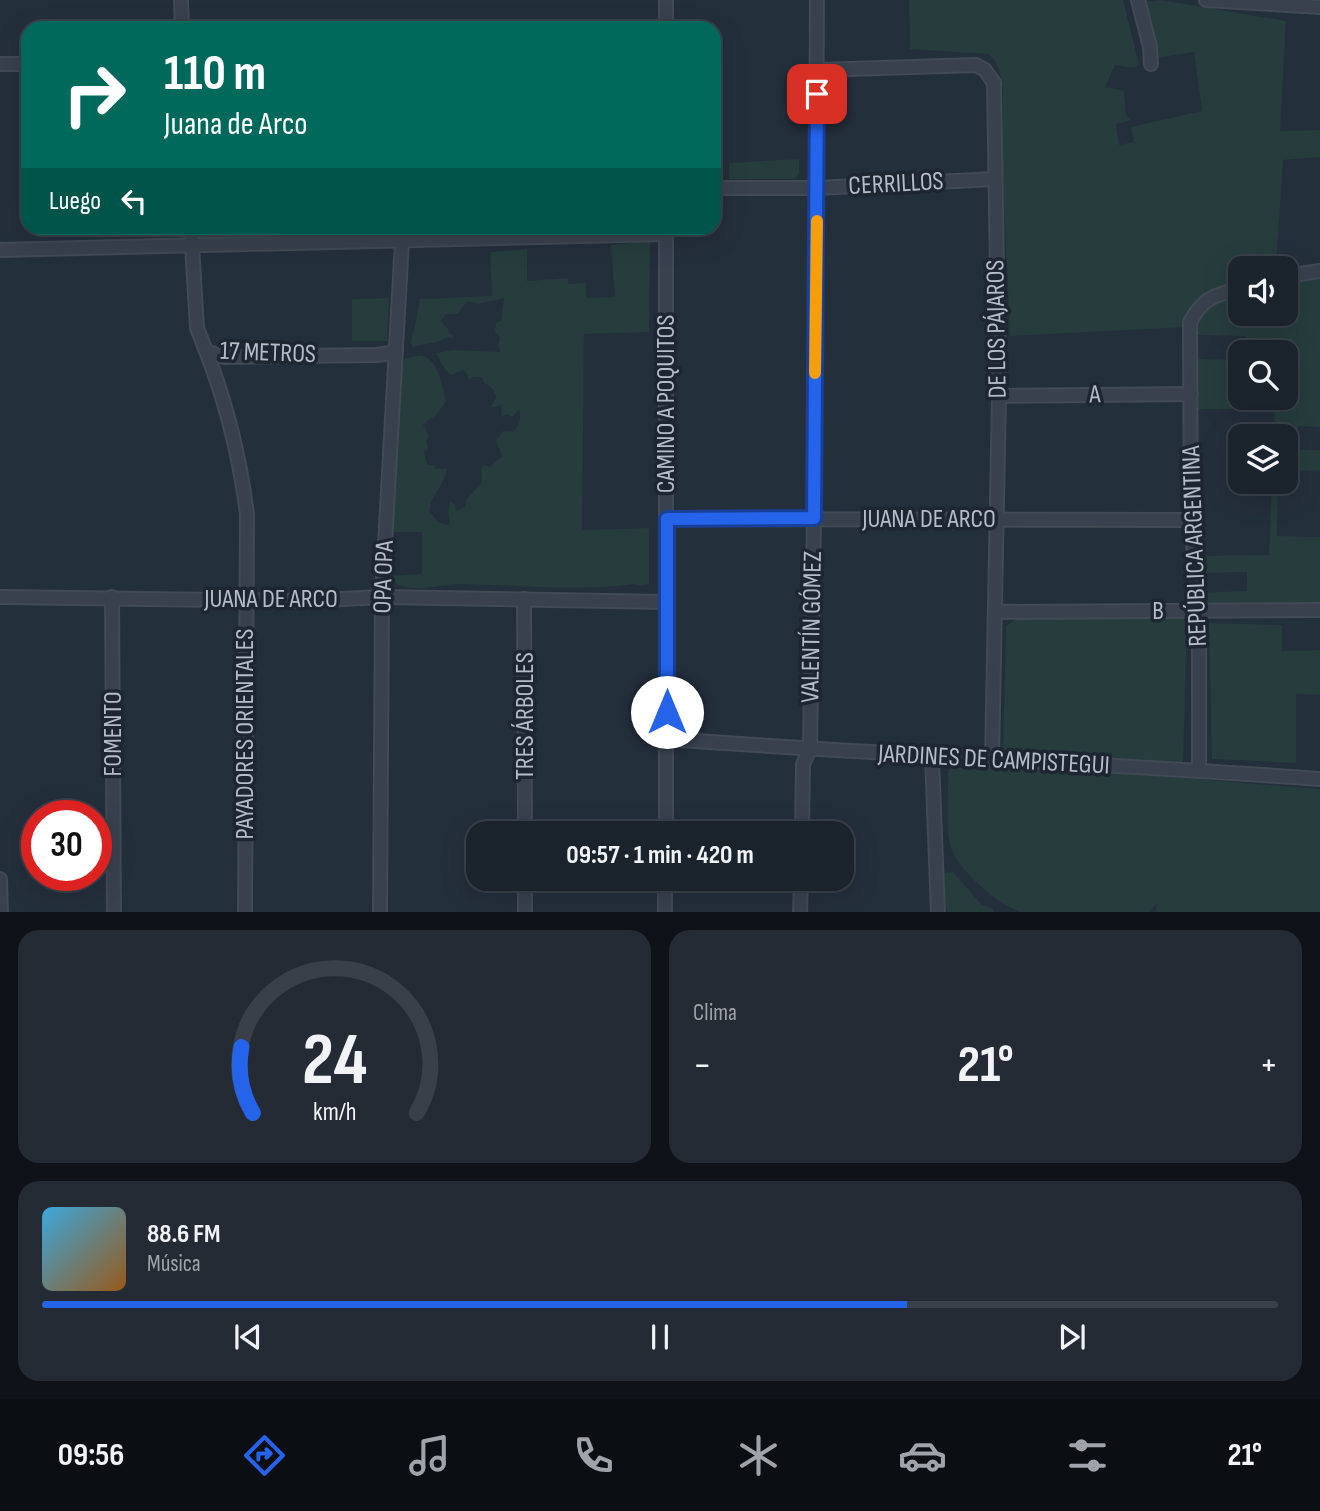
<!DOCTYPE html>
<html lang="es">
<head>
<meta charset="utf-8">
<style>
  body { margin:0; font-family:"Sofia Sans Condensed",sans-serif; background:#242b35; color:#f1f3f6; height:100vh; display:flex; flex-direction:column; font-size:26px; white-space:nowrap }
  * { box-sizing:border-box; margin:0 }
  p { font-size:23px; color:#a0a4aa }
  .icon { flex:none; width:38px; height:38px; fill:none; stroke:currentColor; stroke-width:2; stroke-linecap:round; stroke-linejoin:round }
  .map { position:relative; height:912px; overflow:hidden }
  .drawer { display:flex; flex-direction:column; gap:18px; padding:18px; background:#0f1319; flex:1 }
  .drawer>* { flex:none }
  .hud { position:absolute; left:21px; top:21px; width:700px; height:214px; border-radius:21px; box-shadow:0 7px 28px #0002,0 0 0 2px #394049; background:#00695c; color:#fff; overflow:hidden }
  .tools { position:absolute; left:1228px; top:256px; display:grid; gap:14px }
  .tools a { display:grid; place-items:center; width:70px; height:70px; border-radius:14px; background:#1b232d; box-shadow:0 7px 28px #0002,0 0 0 2px #394049; font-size:35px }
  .speed { position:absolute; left:21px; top:800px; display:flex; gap:14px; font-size:35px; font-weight:700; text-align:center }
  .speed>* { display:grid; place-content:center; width:91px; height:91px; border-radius:50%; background:#1b232d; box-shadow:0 7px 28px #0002,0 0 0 2px #394049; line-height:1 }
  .speed .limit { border:10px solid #d22; background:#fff; color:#111 }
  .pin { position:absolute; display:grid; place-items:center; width:60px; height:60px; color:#fff; margin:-30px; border-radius:14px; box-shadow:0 4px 10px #0006 }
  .me { position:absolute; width:77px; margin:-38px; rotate:0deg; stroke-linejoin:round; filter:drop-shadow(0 0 5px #0008) }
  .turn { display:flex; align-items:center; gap:24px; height:147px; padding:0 28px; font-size:32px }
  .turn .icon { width:91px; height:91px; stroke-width:2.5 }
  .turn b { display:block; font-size:49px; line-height:60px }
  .then { display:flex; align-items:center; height:66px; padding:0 28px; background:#0003; gap:14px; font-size:26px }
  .big { font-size:52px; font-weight:700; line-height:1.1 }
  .drawer .tile { flex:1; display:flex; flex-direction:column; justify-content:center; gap:10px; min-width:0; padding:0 24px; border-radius:21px; background:#242b35 }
  .drawer .dial { align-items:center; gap:0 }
  .dial svg { height:182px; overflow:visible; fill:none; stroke:#394049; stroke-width:7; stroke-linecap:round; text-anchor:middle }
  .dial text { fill:#f1f3f6; stroke:none }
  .song { display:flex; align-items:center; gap:21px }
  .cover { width:84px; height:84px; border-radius:10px; background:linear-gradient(135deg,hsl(200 70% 55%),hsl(30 70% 35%)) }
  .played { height:7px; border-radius:4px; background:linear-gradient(90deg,#2563eb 70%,#394049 70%) }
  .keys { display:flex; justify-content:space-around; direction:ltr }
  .heat { display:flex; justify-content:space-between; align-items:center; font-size:38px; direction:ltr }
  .drawer .tiles { flex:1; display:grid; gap:18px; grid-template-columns:1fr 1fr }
  .tile:last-child { grid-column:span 2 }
  .trip { position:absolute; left:466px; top:821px; width:388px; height:70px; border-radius:21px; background:#1b232d; box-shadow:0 7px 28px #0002,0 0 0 2px #394049; font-weight:700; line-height:70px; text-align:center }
  .tab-bar { display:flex; height:112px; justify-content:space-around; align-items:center; background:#0b0e12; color:#a0a4aa }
  .tab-bar .icon { width:49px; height:49px }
  .tab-bar .selected { color:#2563eb }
  .tab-bar b { font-size:32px; color:#f1f3f6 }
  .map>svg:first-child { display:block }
  .green { fill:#263c3d }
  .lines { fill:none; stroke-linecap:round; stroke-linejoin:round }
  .minor-casing { stroke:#414a55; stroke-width:16 }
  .minor { stroke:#38414d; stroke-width:12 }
  .route-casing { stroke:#184099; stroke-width:18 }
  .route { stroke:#2563eb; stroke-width:12 }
  .slow { stroke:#f59e0b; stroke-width:12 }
  .labels { text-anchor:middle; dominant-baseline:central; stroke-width:7; stroke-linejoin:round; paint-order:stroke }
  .street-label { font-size:26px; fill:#b4bcc8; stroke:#1d2631 }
</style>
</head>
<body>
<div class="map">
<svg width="1320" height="913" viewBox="0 0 1320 913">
  <rect width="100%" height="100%" fill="#242f3c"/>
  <!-- green -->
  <g class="green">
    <path d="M909,0H1123L1139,65L1134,68L1115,65L1105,87L1124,91L1126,115L1131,120L1116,124L1119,145L1134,142L1131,127L1202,111L1194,52L1157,58L1143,2L1160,0L1286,21L1280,131L1320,130V157L1283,160L1276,268H1241V283C1211,292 1190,292 1185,327L1010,336L1003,175V89L999,70L994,59L988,54L910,49Z"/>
    <path d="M799,159V173L795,179H729V163Z"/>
    <path d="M650,241L649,332L584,334L582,530L649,528V584L642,586L635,584C578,592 518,585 461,584C442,584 420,592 401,586C396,585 393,581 389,576L422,574V532H392L402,365L405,359C410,358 417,355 422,356C439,359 443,389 446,402L436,415L423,424L429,437L426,441L428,449L424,452L427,464L435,466V469L447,468C445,485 431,495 429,511L438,522L448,525L450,522L448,512L450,502L455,505L456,511L465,507L467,499L482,482L481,468L484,465L490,467L502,456L496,441L503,431L513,432C520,425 521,419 519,410L512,417L507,414L501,417L502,405L490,408L496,398C495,390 491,386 484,383L482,377H473L469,381L467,374L463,370L451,375L445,370L436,353L454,350L500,352L498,345L500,338L495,332L496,323L501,321L504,298L478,304L467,301L458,314H446L441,321L448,329L449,333L453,335V338H446L441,341L413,347L410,342L414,331L420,299L492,296L490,252L527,249V281L568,278V284L586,283V298L615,297L611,245Z"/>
    <path d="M1320,277V427L1298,426L1297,450H1320V471L1286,470V436H1274L1275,397H1286V352H1246V336L1198,335L1197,321L1216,302L1241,293V313H1286V281Z"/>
    <path d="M389,298L387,341H352V299Z"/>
    <path d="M1197,359L1241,360V409H1196Z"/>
    <path d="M1272,481H1278L1277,536L1320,537V602L1205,604L1197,593L1247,591V572L1197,573V556L1269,555Z"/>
    <path d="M1182,617L1187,621L1183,763L1003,753L1006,626L1016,619Z"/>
    <path d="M1209,623L1282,625V651L1320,650V695L1296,694V763L1212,759Z"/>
    <path d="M951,768H1058L1320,789V912H1156L1157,904L1154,906L1150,913H1023C999,905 964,875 953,853C944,834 949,795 948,772Z"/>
    <path d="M953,872L981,904L992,908L994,912H947L941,879L943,873Z"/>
  </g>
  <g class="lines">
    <defs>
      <g id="minor">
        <path d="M181,0L182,28"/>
        <path d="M1138,0L1150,47L1151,64"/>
        <path d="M1206,0L1320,7"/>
        <path d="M666,28V0"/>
        <path d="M0,64H28"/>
        <path d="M817,70L976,65L985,70L994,83L999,396L992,760"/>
        <path d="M714,188H817L995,179"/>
        <path d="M191,228L197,328L206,351L224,357L377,355L396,352"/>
        <path d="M666,228V833"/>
        <path d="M0,250L666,234"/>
        <path d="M1286,276L1320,271"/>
        <path d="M206,351C226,402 240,459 247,514L245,913"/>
        <path d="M999,396L1191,394"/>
        <path d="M667,519L1191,520"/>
        <path d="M0,597L303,601L382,597L667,602"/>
        <path d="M112,597L114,913"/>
        <path d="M524,599L525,833"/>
        <path d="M996,612L1320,610"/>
        <path d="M667,739C885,755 1103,763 1320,779"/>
        <path d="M932,757L938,913"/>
        <path d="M1199,770V611L1191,520L1190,322C1205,296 1214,296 1241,288"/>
        <path d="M802,833L803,764L810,749L814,518L817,0"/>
        <path d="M525,878V913"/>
        <path d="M0,879L1,913"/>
        <path d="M380,913L382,597L402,241"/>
        <path d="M665,913V878"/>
        <path d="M800,913L801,878"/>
      </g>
    </defs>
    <!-- minor casing -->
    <use href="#minor" class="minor-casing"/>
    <!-- minor -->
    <use href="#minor" class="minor"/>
  </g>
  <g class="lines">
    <defs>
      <path id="route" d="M667,712V519L814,518L817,94"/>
    </defs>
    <!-- route casing -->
    <use href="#route" class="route-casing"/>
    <!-- route -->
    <use href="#route" class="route"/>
    <!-- slow -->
    <path class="slow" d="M815,373L817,221"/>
  </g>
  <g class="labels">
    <!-- street labels -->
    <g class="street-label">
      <text transform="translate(896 184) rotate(-3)">CERRILLOS</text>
      <text transform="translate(997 329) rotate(-91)">DE LOS PÁJAROS</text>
      <text transform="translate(268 353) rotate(2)">17 METROS</text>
      <text transform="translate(1095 395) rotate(-1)">A</text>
      <text transform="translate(666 404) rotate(-90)">CAMINO A POQUITOS</text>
      <text x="929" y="519">JUANA DE ARCO</text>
      <text transform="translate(1195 546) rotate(-92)">REPÚBLICA ARGENTINA</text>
      <text transform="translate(384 577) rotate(-88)">OPA OPA</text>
      <text x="271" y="599">JUANA DE ARCO</text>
      <text x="1158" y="611">B</text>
      <text transform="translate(812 627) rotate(-89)">VALENTÍN GÓMEZ</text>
      <text transform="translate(525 716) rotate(-90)">TRES ÁRBOLES</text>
      <text transform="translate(113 734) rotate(-90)">FOMENTO</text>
      <text transform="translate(245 734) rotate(-90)">PAYADORES ORIENTALES</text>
      <text transform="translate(994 760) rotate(3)">JARDINES DE CAMPISTEGUI</text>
    </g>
  </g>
</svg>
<div class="tools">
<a><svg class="icon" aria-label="sound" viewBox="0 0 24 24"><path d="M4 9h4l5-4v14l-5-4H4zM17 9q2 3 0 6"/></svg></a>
<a><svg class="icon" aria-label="search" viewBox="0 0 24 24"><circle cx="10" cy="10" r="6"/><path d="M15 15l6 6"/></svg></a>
<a><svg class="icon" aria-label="layers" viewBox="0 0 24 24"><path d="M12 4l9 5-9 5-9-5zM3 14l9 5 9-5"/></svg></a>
</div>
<div class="speed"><div class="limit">30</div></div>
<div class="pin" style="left:817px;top:94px;background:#d93025"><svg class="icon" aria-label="arrive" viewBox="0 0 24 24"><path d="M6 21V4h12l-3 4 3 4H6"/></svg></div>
<svg class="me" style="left:667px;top:712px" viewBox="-20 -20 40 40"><circle r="19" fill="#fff"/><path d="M0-13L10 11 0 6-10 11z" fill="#2563eb"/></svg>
<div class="trip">09:57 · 1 min · 420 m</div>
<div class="hud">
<div class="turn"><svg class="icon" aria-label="right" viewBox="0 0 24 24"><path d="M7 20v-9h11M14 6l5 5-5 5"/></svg><div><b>110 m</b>Juana de Arco</div></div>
<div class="then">Luego<svg class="icon" aria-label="left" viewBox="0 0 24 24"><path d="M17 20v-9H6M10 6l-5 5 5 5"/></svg></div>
</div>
</div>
<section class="drawer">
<div class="tiles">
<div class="tile dial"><svg viewBox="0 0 100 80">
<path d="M14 69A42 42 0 1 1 86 69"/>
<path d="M14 69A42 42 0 0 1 9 40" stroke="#2563eb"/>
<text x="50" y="56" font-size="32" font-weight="700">24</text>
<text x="50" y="72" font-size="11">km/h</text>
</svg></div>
<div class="tile"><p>Clima</p>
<div class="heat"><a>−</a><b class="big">21°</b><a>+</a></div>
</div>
<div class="tile">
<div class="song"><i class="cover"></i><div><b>88.6 FM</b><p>Música</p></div></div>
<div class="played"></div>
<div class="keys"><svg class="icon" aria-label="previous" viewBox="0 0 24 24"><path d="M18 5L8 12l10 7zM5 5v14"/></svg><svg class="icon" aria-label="pause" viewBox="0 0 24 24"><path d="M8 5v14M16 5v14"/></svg><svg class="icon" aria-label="next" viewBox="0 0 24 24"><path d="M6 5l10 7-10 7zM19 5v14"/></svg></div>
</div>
</div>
</section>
<nav class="tab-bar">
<b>09:56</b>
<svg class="icon selected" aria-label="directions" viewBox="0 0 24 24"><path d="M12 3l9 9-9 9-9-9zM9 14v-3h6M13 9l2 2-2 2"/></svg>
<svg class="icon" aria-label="music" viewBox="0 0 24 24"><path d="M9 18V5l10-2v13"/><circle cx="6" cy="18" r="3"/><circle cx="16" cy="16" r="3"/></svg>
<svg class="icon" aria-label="phone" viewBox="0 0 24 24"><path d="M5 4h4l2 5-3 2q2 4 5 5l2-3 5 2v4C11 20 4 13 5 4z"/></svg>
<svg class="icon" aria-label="climate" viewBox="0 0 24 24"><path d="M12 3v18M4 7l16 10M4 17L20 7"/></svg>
<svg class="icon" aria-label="car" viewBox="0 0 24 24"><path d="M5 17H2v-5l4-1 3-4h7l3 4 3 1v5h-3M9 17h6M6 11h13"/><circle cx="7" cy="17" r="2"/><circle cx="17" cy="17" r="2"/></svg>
<svg class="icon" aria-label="filters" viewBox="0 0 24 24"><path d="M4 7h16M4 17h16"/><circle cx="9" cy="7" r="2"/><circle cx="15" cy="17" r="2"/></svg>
<b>21°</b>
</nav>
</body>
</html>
